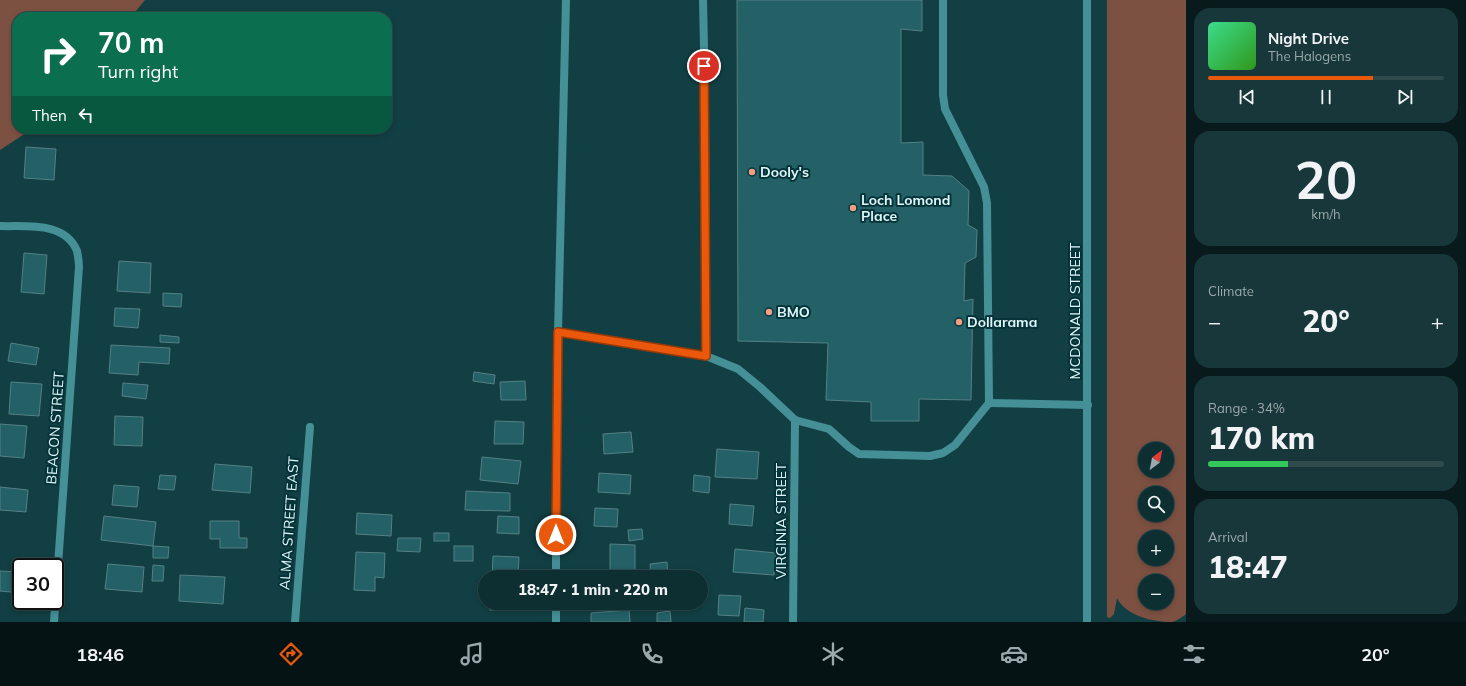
<!DOCTYPE html>
<html lang="en">
<head>
<meta charset="utf-8">
<style>
  body { margin:0; font-family:Mulish,sans-serif; background:#17373a; color:#f1f3f6; height:100vh; display:flex; flex-direction:column; font-size:15px; white-space:nowrap }
  * { box-sizing:border-box; margin:0 }
  p { font-size:13px; color:#9ba9ac }
  .icon { flex:none; width:22px; height:22px; fill:none; stroke:currentColor; stroke-width:2; stroke-linecap:round; stroke-linejoin:round }
  .map { position:relative; flex:1; overflow:hidden }
  .drawer { display:flex; flex-direction:column; gap:8px; padding:8px; background:#081a1c; width:280px }
  .drawer>* { flex:none }
  .banner { position:absolute; left:12px; top:12px; width:380px; height:122px; border-radius:16px; box-shadow:0 2px 6px #0003,0 0 0 1px #2e4a4d; background:#0b6e4f; color:#fff; overflow:hidden }
  .needle { width:26px; rotate:32deg }
  .controls { position:absolute; left:1138px; top:442px; display:grid; gap:8px }
  .controls a { display:grid; place-items:center; width:36px; height:36px; border-radius:50%; background:#0e2f32; box-shadow:0 2px 6px #0003,0 0 0 1px #2e4a4d; font-size:20px }
  .speed { position:absolute; left:12px; top:558px; display:flex; gap:8px; font-size:20px; font-weight:700; text-align:center }
  .speed>* { display:grid; place-content:center; width:52px; height:52px; border-radius:50%; background:#0e2f32; box-shadow:0 2px 6px #0003,0 0 0 1px #2e4a4d; line-height:1 }
  .speed .limit { border:2px solid #111; border-radius:6px; background:#fff; color:#111 }
  .pin { position:absolute; display:grid; place-items:center; width:34px; height:34px; color:#fff; margin:-17px; border:2px solid #fff; border-radius:50%; box-shadow:0 1px 4px #0007 }
  .me { position:absolute; width:44px; margin:-22px; rotate:0deg; stroke-linejoin:round; filter:drop-shadow(0 0 3px #0008) }
  .turn { display:flex; align-items:center; gap:14px; height:84px; padding:0 20px; font-size:18px }
  .turn .icon { width:52px; height:52px; stroke-width:2.5 }
  .turn b { display:block; font-size:28px; line-height:34px }
  .then { display:flex; align-items:center; height:38px; padding:0 20px; background:#0003; gap:8px; font-size:15px }
  .big { font-size:30px; font-weight:800; line-height:1.1 }
  .drawer .tile { flex:1; display:flex; flex-direction:column; justify-content:center; gap:6px; min-width:0; padding:0 14px; border-radius:16px; background:#17373a }
  .drawer .dial { align-items:center; gap:0 }
  .dial b { font-size:52px; line-height:1 }
  .song { display:flex; align-items:center; gap:12px }
  .cover { width:48px; height:48px; border-radius:6px; background:linear-gradient(135deg,hsl(150 70% 55%),hsl(110 70% 35%)) }
  .played { height:4px; border-radius:2px; background:linear-gradient(90deg,#ea580c 70%,#2e4a4d 70%) }
  .keys { display:flex; justify-content:space-around; direction:ltr }
  .heat { display:flex; justify-content:space-between; align-items:center; font-size:22px; direction:ltr }
  .charge { height:6px; border-radius:3px; background:linear-gradient(90deg,#34c759 34%,#2e4a4d 0) }
  .trip { position:absolute; left:478px; top:570px; width:230px; height:40px; border-radius:20px; background:#0e2f32; box-shadow:0 2px 6px #0003,0 0 0 1px #2e4a4d; font-weight:800; line-height:40px; text-align:center }
  .dock { display:flex; height:64px; justify-content:space-around; align-items:center; background:#061314; color:#9ba9ac }
  .dock .icon { width:28px; height:28px }
  .dock .active { color:#ea580c }
  .dock b { font-size:18px; color:#f1f3f6 }
  main { display:flex; flex:1; min-height:0 }
  .map>svg:first-child { display:block }
  .green { fill:#7d5142; fill-rule:evenodd }
  .building { fill:#236167; stroke:#558085 }
  .lines { fill:none; stroke-linecap:round; stroke-linejoin:round }
  .service { stroke:#458f97; stroke-width:8 }
  .minor { stroke:#458f97; stroke-width:8 }
  .tertiary { stroke:#458f97; stroke-width:8 }
  .route-casing { stroke:#983908; stroke-width:10 }
  .route { stroke:#ea580c; stroke-width:7 }
  .poi-dot { fill:#f39f84; stroke:#043439; stroke-width:1.5 }
  .labels { text-anchor:middle; dominant-baseline:central; stroke-width:4; stroke-linejoin:round; paint-order:stroke }
  .poi-label { font-size:14px; font-weight:bold; fill:#dff6f8; stroke:#043439; text-anchor:start }
  .street-label { font-size:14px; fill:#dff6f8; stroke:#043439 }
</style>
</head>
<body>
<main>
<div class="map">
<svg width="1186" height="622" viewBox="0 0 1186 622">
  <rect width="100%" height="100%" fill="#123f43"/>
  <!-- green -->
  <g class="green">
    <path d="M0,0H145L131,17H17V129H32L0,150Z"/>
    <path d="M1107,0H1186V614C1182,617 1177,621 1172,622C1153,622 1126,616 1117,598L1114,614L1110,618L1107,617ZM1145,449H1167V471H1145ZM1145,493H1167V515H1145ZM1145,537H1167V559H1145ZM1145,581H1167V603H1145Z"/>
  </g>
  <!-- building -->
  <g class="building">
    <path d="M737,0H922V31L901,29V143L923,142V175L952,176L969,191L968,225L977,230L976,257L965,263L964,301L973,299L971,400L919,399V421H871V402L826,400L828,343L738,341Z"/>
    <path d="M26,147L56,149L54,180L24,178Z"/>
    <path d="M24,253L47,255L44,294L21,292Z"/>
    <path d="M119,261L151,263L150,293L117,291Z"/>
    <path d="M163,293L182,294L181,307L163,306Z"/>
    <path d="M115,308L140,309L138,328L114,326Z"/>
    <path d="M160,335L179,337V343L160,342Z"/>
    <path d="M11,343L39,348L36,365L8,361Z"/>
    <path d="M111,345L170,348L169,364L139,362L138,375L109,373Z"/>
    <path d="M474,372L495,375L494,384L473,381Z"/>
    <path d="M525,381L526,400H501L500,382Z"/>
    <path d="M11,382L42,384L39,416L9,414Z"/>
    <path d="M123,383L148,385L146,399L122,396Z"/>
    <path d="M115,416L143,417L142,446L114,445Z"/>
    <path d="M495,421L524,422L523,444H494Z"/>
    <path d="M0,424L27,426L24,458L0,456Z"/>
    <path d="M631,432L633,452L604,454L603,434Z"/>
    <path d="M717,449L759,452L757,479L715,477Z"/>
    <path d="M482,457L521,461L518,484L480,480Z"/>
    <path d="M215,464L252,467L250,493L212,490Z"/>
    <path d="M599,473L631,475L630,494L598,492Z"/>
    <path d="M160,475L176,476L174,490L158,489Z"/>
    <path d="M694,475L710,477L709,493L693,491Z"/>
    <path d="M114,485L139,487L137,507L112,505Z"/>
    <path d="M0,487L28,490L26,512L0,510Z"/>
    <path d="M466,491L510,493V511L465,510Z"/>
    <path d="M730,504L754,506L752,526L729,524Z"/>
    <path d="M595,508L618,509L617,527L594,526Z"/>
    <path d="M357,513L392,515L391,536L356,534Z"/>
    <path d="M104,516L156,522L153,546L101,540Z"/>
    <path d="M498,516L519,517V534L497,533Z"/>
    <path d="M210,521H239V538H247V548H220V539H210Z"/>
    <path d="M642,529L643,539L629,541L628,530Z"/>
    <rect x="434" y="533" width="15" height="8"/>
    <path d="M398,538H421L420,552L397,551Z"/>
    <path d="M610,544L635,545V577H610Z"/>
    <path d="M153,546L169,547L168,558H153Z"/>
    <rect x="454" y="546" width="19" height="15"/>
    <path d="M735,549L776,553L774,575L733,572Z"/>
    <path d="M356,552L385,553L384,578L375,577V591L354,590Z"/>
    <path d="M493,556L519,557L518,577H492Z"/>
    <path d="M667,562L668,577H651L650,564Z"/>
    <path d="M108,564L144,567L142,592L105,589Z"/>
    <path d="M153,565L164,566L163,581H152Z"/>
    <path d="M0,571L21,572V593L0,591Z"/>
    <path d="M180,575L225,577L223,604L179,601Z"/>
    <path d="M719,595L741,596L739,616L718,615Z"/>
    <rect x="490" y="603" width="25" height="7"/>
    <path d="M612,603H631V604L612,605Z"/>
    <path d="M745,608L764,610L763,622H744Z"/>
    <path d="M629,610L630,622H591V613Z"/>
    <path d="M670,611L671,622H657V613Z"/>
  </g>
  <g class="lines">
    <!-- service -->
    <g class="service">
      <path d="M566,0L558,332L706,356L738,369L760,387L795,420L829,429L849,447L859,454L930,456L943,453L955,445L989,403L987,203L984,187L945,109L943,95V0"/>
      <path d="M703,0L705,95L706,356"/>
      <path d="M989,403L1088,405"/>
    </g>
    <!-- minor -->
    <g class="minor">
      <path d="M0,226C26,227 65,221 77,251C78,256 79,262 79,267L54,622"/>
      <path d="M556,577V464L558,332"/>
      <path d="M556,603V622"/>
      <path d="M295,622L310,427"/>
      <path d="M793,622L795,420"/>
    </g>
    <!-- tertiary -->
    <path class="tertiary" d="M1087,622V0"/>
  </g>
  <g class="lines">
    <defs>
      <path id="route" d="M556,535L558,332L706,356L704,66"/>
    </defs>
    <!-- route casing -->
    <use href="#route" class="route-casing"/>
    <!-- route -->
    <use href="#route" class="route"/>
  </g>
  <!-- markers -->
  <g class="poi-dot">
    <circle cx="752" cy="172" r="4"/>
    <circle cx="853" cy="208" r="4"/>
    <circle cx="769" cy="312" r="4"/>
    <circle cx="959" cy="322" r="4"/>
  </g>
  <g class="labels">
    <!-- poi labels -->
    <g class="poi-label">
      <text x="760" y="172">Dooly's</text>
      <text x="861" y="200">Loch Lomond<tspan x="861" dy="16">Place</tspan></text>
      <text x="777" y="312">BMO</text>
      <text x="967" y="322">Dollarama</text>
    </g>
    <!-- street labels -->
    <g class="street-label">
      <text transform="translate(1075 311) rotate(-90)">MCDONALD STREET</text>
      <text transform="translate(55 428) rotate(-86)">BEACON STREET</text>
      <text transform="translate(781 521) rotate(-90)">VIRGINIA STREET</text>
      <text transform="translate(289 523) rotate(-86)">ALMA STREET EAST</text>
    </g>
  </g>
</svg>
<div class="controls">
<a><svg class="needle" viewBox="-14 -14 28 28"><path d="M0-13l5 13h-10z" fill="#e53935"/><path d="M0 13l5-13h-10z" fill="#9ba9ac"/></svg></a>
<a><svg class="icon" aria-label="search" viewBox="0 0 24 24"><circle cx="10" cy="10" r="6"/><path d="M15 15l6 6"/></svg></a>
<a>+</a>
<a>−</a>
</div>
<div class="speed"><div class="limit">30</div></div>
<div class="pin" style="left:704px;top:66px;background:#d93025"><svg class="icon" aria-label="arrive" viewBox="0 0 24 24"><path d="M6 21V4h12l-3 4 3 4H6"/></svg></div>
<svg class="me" style="left:556px;top:535px" viewBox="-20 -20 40 40"><circle r="17" fill="#ea580c" stroke="#fff" stroke-width="3"/><path d="M0-11L8 9 0 5-8 9z" fill="#fff"/></svg>
<div class="trip">18:47 · 1 min · 220 m</div>
<div class="banner">
<div class="turn"><svg class="icon" aria-label="right" viewBox="0 0 24 24"><path d="M7 20v-9h11M14 6l5 5-5 5"/></svg><div><b>70 m</b>Turn right</div></div>
<div class="then">Then<svg class="icon" aria-label="left" viewBox="0 0 24 24"><path d="M17 20v-9H6M10 6l-5 5 5 5"/></svg></div>
</div>
</div>
<section class="drawer">
<div class="tile">
<div class="song"><i class="cover"></i><div><b>Night Drive</b><p>The Halogens</p></div></div>
<div class="played"></div>
<div class="keys"><svg class="icon" aria-label="previous" viewBox="0 0 24 24"><path d="M18 5L8 12l10 7zM5 5v14"/></svg><svg class="icon" aria-label="pause" viewBox="0 0 24 24"><path d="M8 5v14M16 5v14"/></svg><svg class="icon" aria-label="next" viewBox="0 0 24 24"><path d="M6 5l10 7-10 7zM19 5v14"/></svg></div>
</div>
<div class="tile dial"><b>20</b><p>km/h</p></div>
<div class="tile"><p>Climate</p>
<div class="heat"><a>−</a><b class="big">20°</b><a>+</a></div>
</div>
<div class="tile"><p>Range · 34%</p><b class="big">170 km</b><div class="charge"></div></div>
<div class="tile"><p>Arrival</p><b class="big">18:47</b></div>
</section>
</main>
<nav class="dock">
<b>18:46</b>
<svg class="icon active" aria-label="directions" viewBox="0 0 24 24"><path d="M12 3l9 9-9 9-9-9zM9 14v-3h6M13 9l2 2-2 2"/></svg>
<svg class="icon" aria-label="music" viewBox="0 0 24 24"><path d="M9 18V5l10-2v13"/><circle cx="6" cy="18" r="3"/><circle cx="16" cy="16" r="3"/></svg>
<svg class="icon" aria-label="phone" viewBox="0 0 24 24"><path d="M5 4h4l2 5-3 2q2 4 5 5l2-3 5 2v4C11 20 4 13 5 4z"/></svg>
<svg class="icon" aria-label="climate" viewBox="0 0 24 24"><path d="M12 3v18M4 7l16 10M4 17L20 7"/></svg>
<svg class="icon" aria-label="car" viewBox="0 0 24 24"><path d="M5 17H2v-5l4-1 3-4h7l3 4 3 1v5h-3M9 17h6M6 11h13"/><circle cx="7" cy="17" r="2"/><circle cx="17" cy="17" r="2"/></svg>
<svg class="icon" aria-label="filters" viewBox="0 0 24 24"><path d="M4 7h16M4 17h16"/><circle cx="9" cy="7" r="2"/><circle cx="15" cy="17" r="2"/></svg>
<b>20°</b>
</nav>
</body>
</html>
